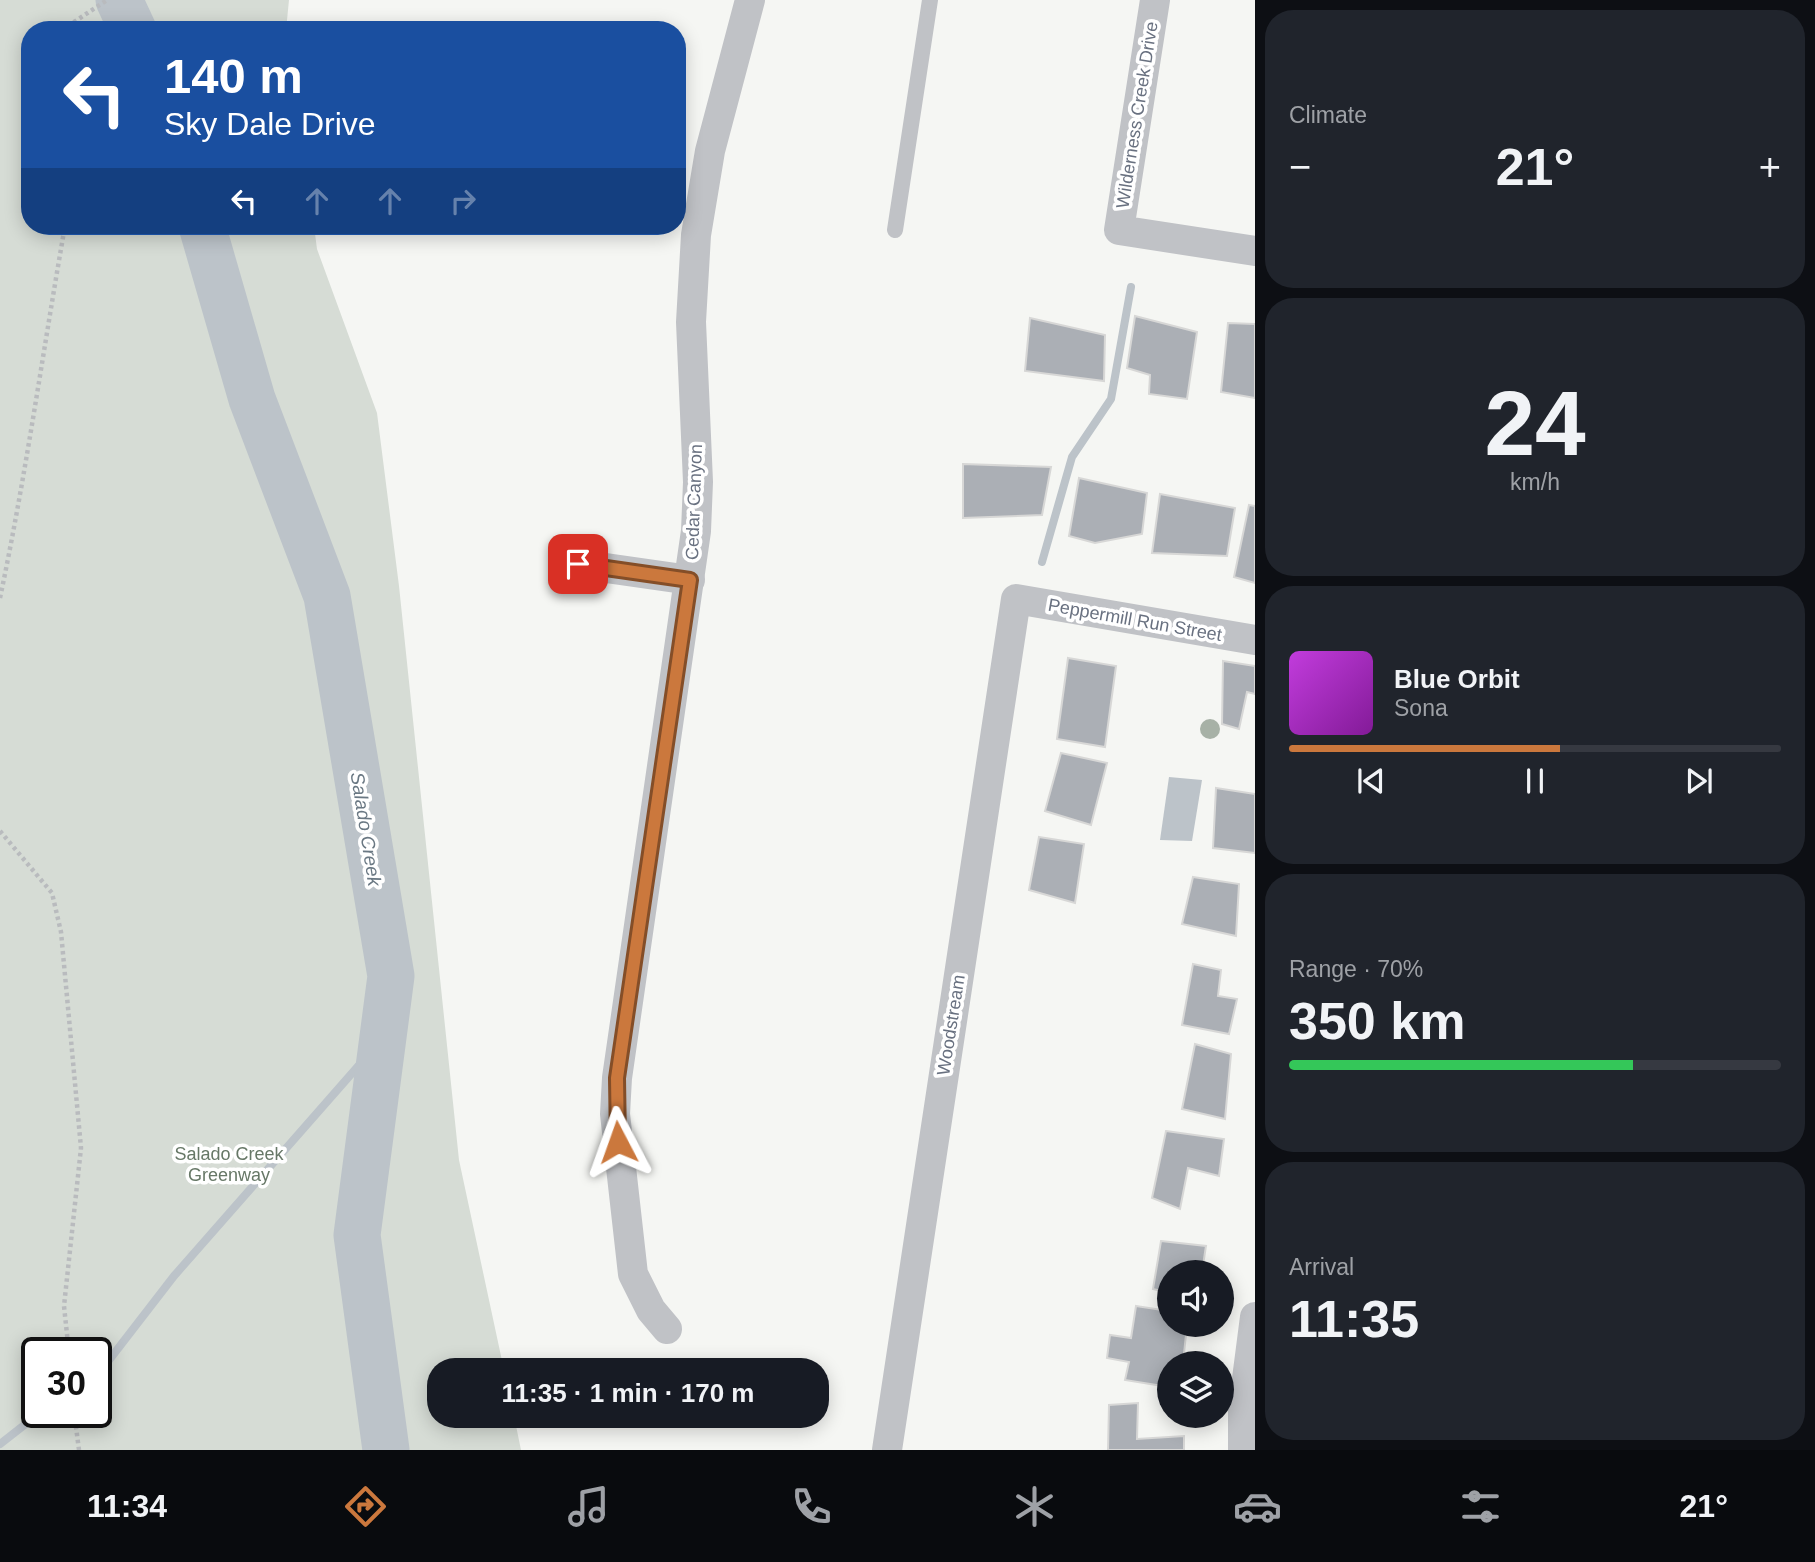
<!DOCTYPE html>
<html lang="en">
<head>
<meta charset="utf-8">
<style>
  body { margin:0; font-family:Helvetica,sans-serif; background:#20242c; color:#f1f3f6; height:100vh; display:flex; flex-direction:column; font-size:26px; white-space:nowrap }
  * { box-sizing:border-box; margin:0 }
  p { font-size:23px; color:#9ea1a6 }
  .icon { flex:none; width:38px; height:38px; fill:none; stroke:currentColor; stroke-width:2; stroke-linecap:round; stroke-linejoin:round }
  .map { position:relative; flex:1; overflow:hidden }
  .drawer { display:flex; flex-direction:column; gap:10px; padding:10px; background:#0d0f14; width:560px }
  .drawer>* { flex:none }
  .hud { position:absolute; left:21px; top:21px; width:665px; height:214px; border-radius:28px; box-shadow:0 4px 18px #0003; background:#1a4fa0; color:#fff; overflow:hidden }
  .tools { position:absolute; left:1157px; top:1260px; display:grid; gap:14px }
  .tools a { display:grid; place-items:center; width:77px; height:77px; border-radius:50%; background:#171b24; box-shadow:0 4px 18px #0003; font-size:35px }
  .speed { position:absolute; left:21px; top:1337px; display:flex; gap:14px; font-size:35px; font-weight:700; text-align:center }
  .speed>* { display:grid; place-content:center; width:91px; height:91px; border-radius:50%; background:#171b24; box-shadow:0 4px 18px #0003; line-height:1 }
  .speed .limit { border:4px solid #111; border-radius:10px; background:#fff; color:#111 }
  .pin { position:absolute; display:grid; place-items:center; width:60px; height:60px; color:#fff; margin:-30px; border-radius:14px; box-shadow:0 4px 10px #0006 }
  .me { position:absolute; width:77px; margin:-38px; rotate:356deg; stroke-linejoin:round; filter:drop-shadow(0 0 5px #0008) }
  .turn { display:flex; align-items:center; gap:24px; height:147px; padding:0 28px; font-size:32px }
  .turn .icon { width:91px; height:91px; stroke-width:2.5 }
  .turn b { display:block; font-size:49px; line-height:60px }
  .lanes { display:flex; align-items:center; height:66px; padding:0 28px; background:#0003; justify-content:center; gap:35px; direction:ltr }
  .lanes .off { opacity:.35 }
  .big { font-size:52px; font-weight:600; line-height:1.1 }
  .drawer .tile { flex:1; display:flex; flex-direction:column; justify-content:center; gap:10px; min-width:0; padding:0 24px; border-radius:28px; background:#20242c }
  .drawer .dial { align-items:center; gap:0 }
  .dial b { font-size:91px; line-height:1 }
  .song { display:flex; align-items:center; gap:21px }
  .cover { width:84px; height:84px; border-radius:10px; background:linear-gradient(135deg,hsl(290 70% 55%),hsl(290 70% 35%)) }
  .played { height:7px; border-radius:4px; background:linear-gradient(90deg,#cb783d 55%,#363941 55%) }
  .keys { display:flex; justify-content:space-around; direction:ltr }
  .heat { display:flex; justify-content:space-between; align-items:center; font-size:38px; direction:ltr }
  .charge { height:10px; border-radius:5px; background:linear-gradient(90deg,#34c759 70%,#363941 0) }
  .trip { position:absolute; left:427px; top:1358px; width:402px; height:70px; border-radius:28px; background:#171b24; box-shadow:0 4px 18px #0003; font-weight:600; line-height:70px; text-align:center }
  .tab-bar { display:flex; height:112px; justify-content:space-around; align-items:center; background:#090b0e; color:#9ea1a6 }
  .tab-bar .icon { width:49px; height:49px }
  .tab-bar .selected { color:#cb783d }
  .tab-bar b { font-size:32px; color:#f1f3f6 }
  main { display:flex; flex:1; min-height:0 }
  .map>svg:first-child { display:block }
  .green { fill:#d6dcd5; fill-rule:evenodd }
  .water { fill:#bcc3c9 }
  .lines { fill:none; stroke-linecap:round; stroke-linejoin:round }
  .stream { stroke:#bcc3c9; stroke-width:8 }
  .river { stroke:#bcc3c9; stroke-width:47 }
  .building { fill:#abafb5; stroke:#d7d7d6; stroke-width:2 }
  .path { stroke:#b9bbbe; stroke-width:4.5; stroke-dasharray:3.5 3.5; stroke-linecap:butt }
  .lane { stroke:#c0c2c6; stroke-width:16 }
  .street { stroke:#c0c2c6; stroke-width:30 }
  .tree { fill:#a7b1a6 }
  .route-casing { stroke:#844e28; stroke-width:18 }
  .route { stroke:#cb783d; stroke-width:12 }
  .labels { text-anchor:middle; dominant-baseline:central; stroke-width:7; stroke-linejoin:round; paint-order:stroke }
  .street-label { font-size:18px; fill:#697180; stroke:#fff }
  .park-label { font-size:18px; fill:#677867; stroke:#fff }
  .water-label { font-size:19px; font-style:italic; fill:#6a7883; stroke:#fff }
</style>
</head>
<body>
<main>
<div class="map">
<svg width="1255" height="1450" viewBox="0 0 1255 1450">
  <rect width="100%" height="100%" fill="#f5f6f3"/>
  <!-- green -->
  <path class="green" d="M0,0H289L286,30H30V226H314L317,249L377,413L399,586L459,1160L504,1370H439V1416H514L521,1450H0ZM37,1353H96V1412H37Z"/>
  <!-- water -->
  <path class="water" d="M1169,777L1202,780L1192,841L1160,840Z"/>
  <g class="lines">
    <!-- stream -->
    <g class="stream">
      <path d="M1042,562L1072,457L1111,399L1131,287"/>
      <path d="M96,1377L174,1276L382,1039"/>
      <path d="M0,1444L32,1419L47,1412"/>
    </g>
    <!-- river -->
    <g class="river">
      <path d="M119,0L133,30"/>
      <path d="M202,226L252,399L327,596L391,976L357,1235L386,1450"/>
    </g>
  </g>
  <!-- building -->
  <g class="building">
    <path d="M1135,316L1197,332L1187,399L1149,394L1150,375L1127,368Z"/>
    <path d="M1030,318L1105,335L1104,381L1025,371Z"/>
    <path d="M1228,323L1255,324V398L1221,392Z"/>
    <path d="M963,464L1051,467L1042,515L963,518Z"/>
    <path d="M1079,478L1147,493L1142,534L1095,543L1069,536Z"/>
    <path d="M1160,494L1235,508L1227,556L1152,553Z"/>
    <path d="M1249,505L1255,506V583L1234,577Z"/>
    <path d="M1068,658L1116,666L1105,747L1057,739Z"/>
    <path d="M1223,661L1255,666V694L1247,692L1239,729L1222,724Z"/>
    <path d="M1061,753L1107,763L1091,825L1045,811Z"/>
    <path d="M1216,788L1255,794V853L1213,848Z"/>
    <path d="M1039,837L1084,844L1075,903L1029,890Z"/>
    <path d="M1193,877L1239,884L1236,936L1182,924Z"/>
    <path d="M1193,964L1221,970L1218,996L1237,999L1229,1034L1182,1025Z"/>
    <path d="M1195,1044L1231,1054L1225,1119L1182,1109Z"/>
    <path d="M1166,1131L1224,1139L1219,1176L1188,1168L1180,1209L1152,1198Z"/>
    <path d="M1161,1241L1206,1246L1202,1272H1169V1293L1153,1289Z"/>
    <path d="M1136,1306L1169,1311V1325H1187L1183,1363H1169V1387L1125,1380L1129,1362L1107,1358L1110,1335L1131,1338Z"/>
    <path d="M1138,1403L1137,1439L1184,1436V1450H1108L1109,1405Z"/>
  </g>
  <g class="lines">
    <!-- path -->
    <g class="path">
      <path d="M62,30L107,0"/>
      <path d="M30,70C23,93 20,109 30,131"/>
      <path d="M0,598C26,475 43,350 65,226"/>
      <path d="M0,831L52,893L61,932L81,1148L64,1306L69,1353"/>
      <path d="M74,1412L79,1450"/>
    </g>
    <!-- lane -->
    <path class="lane" d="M895,230L930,0"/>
    <!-- street -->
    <g class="street">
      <path d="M1155,0L1119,230L1255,251"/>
      <path d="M578,564L690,580"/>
      <path d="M667,1329L651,1310L633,1274L615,1114L617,1078L696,531L698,482L691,322L696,235L710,151L750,0"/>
      <path d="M887,1450L1016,599L1255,640"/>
      <path d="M1243,1450V1410L1255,1317"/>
    </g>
  </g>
  <!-- trees -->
  <circle class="tree" cx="1210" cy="729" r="10"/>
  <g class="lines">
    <defs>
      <path id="route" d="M578,564L690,580L617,1078L618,1142"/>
    </defs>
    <!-- route casing -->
    <use href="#route" class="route-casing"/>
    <!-- route -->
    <use href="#route" class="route"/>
  </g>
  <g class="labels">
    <!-- street labels -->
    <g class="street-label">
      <text transform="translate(1137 115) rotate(-81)">Wilderness Creek Drive</text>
      <text transform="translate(694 502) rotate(-88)">Cedar Canyon</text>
      <text transform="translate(1135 620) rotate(10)">Peppermill Run Street</text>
      <text transform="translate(951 1025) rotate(-81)">Woodstream</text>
    </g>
    <!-- park labels -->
    <g class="park-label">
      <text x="229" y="1154">Salado Creek<tspan x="229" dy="21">Greenway</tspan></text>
    </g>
    <!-- water labels -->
    <g class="water-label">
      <text transform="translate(366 829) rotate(81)">Salado Creek</text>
    </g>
  </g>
</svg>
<div class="tools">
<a><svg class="icon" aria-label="sound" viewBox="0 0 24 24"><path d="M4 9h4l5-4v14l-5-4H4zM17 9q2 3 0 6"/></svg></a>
<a><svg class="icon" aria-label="layers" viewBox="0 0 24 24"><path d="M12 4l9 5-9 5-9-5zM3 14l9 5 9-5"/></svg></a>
</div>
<div class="speed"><div class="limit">30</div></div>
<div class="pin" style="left:578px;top:564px;background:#d93025"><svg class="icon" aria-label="arrive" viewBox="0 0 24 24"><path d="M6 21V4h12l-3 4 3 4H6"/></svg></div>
<svg class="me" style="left:618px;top:1142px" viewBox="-20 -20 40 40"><path d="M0-17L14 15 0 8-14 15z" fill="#cb783d" stroke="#fff" stroke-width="4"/></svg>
<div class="trip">11:35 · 1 min · 170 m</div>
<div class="hud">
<div class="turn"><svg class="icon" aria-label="left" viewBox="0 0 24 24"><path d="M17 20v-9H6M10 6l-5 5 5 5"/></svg><div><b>140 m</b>Sky Dale Drive</div></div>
<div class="lanes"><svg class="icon" aria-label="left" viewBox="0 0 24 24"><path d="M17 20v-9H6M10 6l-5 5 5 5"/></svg><svg class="icon off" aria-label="ahead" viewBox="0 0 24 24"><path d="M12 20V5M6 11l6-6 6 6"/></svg><svg class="icon off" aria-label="ahead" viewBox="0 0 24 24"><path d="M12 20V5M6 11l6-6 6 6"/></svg><svg class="icon off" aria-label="right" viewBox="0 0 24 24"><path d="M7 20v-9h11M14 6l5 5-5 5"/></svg></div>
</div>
</div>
<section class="drawer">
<div class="tile"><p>Climate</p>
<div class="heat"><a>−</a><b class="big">21°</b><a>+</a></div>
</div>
<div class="tile dial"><b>24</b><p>km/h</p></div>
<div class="tile">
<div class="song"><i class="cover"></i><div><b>Blue Orbit</b><p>Sona</p></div></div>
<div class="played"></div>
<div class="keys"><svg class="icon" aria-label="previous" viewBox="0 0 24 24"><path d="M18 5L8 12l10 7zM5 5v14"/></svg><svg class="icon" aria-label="pause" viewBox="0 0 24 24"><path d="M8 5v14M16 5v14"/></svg><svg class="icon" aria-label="next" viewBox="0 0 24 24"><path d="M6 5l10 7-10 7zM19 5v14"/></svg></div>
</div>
<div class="tile"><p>Range · 70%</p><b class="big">350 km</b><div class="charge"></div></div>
<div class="tile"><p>Arrival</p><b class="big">11:35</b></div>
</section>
</main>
<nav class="tab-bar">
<b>11:34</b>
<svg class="icon selected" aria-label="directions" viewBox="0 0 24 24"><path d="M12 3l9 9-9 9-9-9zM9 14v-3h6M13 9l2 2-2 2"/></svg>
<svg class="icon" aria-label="music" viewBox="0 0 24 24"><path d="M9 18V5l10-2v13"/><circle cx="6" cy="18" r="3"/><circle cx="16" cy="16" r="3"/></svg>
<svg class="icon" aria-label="phone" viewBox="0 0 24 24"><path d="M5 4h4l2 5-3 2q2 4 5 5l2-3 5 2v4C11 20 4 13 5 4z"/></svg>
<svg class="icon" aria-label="climate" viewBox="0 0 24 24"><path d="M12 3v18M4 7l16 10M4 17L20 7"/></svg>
<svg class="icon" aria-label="car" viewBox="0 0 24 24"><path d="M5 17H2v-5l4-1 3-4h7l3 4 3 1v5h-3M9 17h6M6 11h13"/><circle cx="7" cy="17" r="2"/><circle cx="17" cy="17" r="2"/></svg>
<svg class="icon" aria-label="filters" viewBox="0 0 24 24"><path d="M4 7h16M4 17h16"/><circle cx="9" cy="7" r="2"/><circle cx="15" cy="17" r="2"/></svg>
<b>21°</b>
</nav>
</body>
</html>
